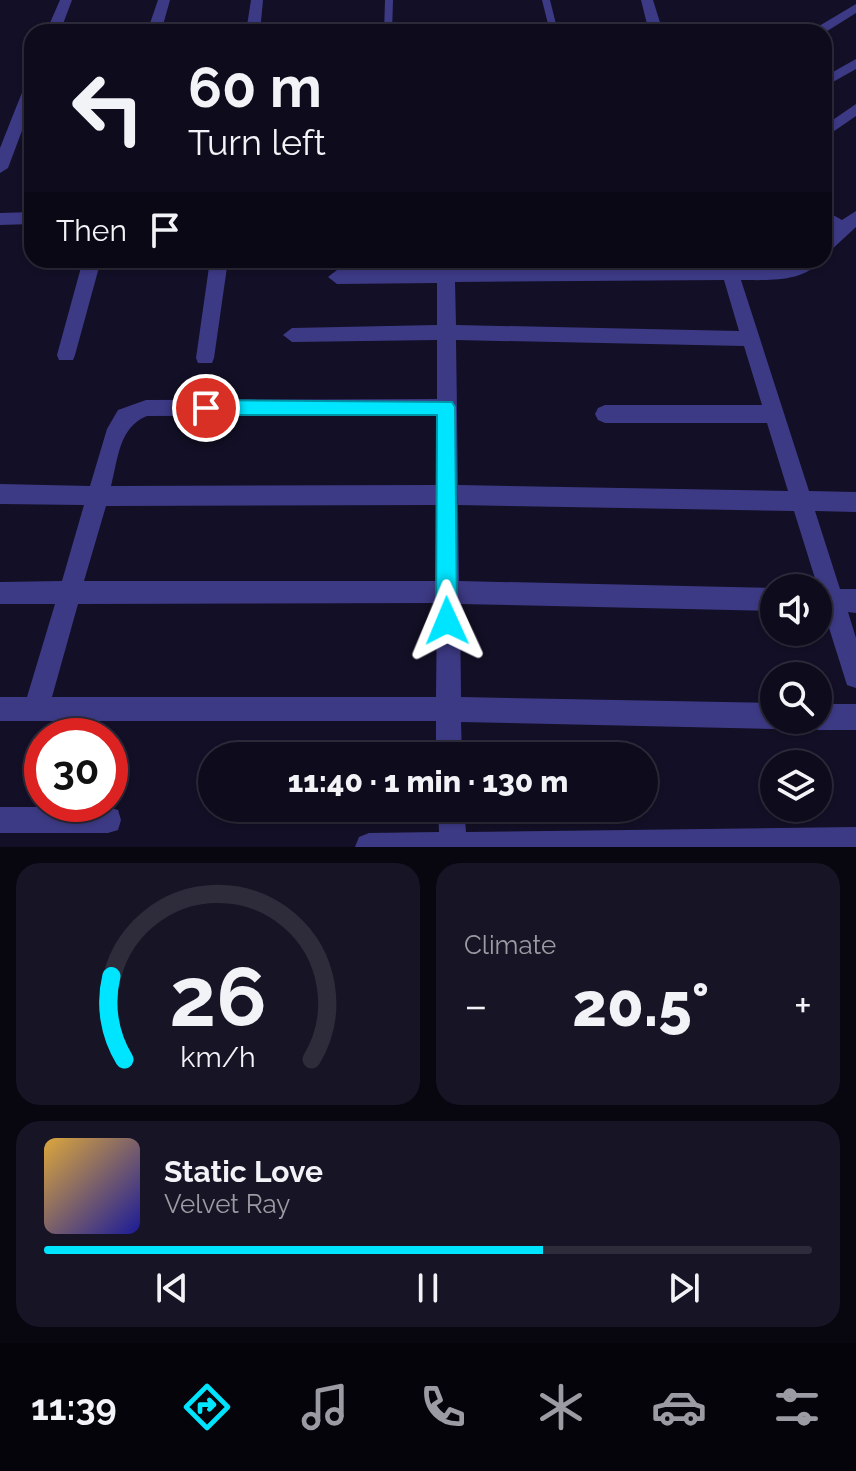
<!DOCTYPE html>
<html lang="en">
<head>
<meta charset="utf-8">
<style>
  body { margin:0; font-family:Raleway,sans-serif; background:#171425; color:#f1f3f6; height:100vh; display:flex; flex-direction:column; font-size:30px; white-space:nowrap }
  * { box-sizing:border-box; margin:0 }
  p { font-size:26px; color:#9b9ba3 }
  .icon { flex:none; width:44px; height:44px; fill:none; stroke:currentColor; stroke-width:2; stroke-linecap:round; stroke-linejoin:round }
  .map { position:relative; height:847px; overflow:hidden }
  .panel { display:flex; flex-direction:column; gap:16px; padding:16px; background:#08060f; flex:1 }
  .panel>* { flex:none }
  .top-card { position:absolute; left:24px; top:24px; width:808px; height:244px; border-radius:24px; box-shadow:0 2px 6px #0004,0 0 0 2px #2e2b3b; background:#0e0b1c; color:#f1f3f6; overflow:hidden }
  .buttons { position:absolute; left:760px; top:574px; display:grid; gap:16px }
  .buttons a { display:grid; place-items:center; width:72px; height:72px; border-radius:50%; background:#0e0b1c; box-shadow:0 2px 6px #0004,0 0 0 2px #2e2b3b; font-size:40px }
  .speed { position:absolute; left:24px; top:718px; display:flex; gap:16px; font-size:40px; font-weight:700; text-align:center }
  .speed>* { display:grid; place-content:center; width:104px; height:104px; border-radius:50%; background:#0e0b1c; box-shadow:0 2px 6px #0004,0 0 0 2px #2e2b3b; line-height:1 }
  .speed .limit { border:12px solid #d22; background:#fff; color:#111 }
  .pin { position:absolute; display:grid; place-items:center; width:68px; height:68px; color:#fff; margin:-34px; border:4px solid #fff; border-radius:50%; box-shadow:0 2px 8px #0007 }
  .me { position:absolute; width:88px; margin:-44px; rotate:359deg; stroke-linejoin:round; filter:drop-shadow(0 0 6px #0008) }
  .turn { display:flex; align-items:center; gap:28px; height:168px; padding:0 32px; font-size:36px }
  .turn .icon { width:104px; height:104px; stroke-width:2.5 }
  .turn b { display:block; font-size:56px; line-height:68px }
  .then { display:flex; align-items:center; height:76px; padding:0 32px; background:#0003; gap:16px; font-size:30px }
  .big { font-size:60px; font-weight:800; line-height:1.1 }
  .panel .card { flex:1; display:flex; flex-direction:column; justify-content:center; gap:12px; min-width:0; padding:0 28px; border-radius:24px; background:#171425 }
  .panel .dial { align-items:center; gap:0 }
  .dial svg { height:208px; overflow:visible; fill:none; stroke:#2e2b3b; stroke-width:7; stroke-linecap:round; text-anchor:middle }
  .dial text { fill:#f1f3f6; stroke:none }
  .song { display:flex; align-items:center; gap:24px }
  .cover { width:96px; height:96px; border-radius:12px; background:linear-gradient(135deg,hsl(40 70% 55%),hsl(240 70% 35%)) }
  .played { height:8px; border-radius:4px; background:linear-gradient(90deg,#00e5ff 65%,#2e2b3b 65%) }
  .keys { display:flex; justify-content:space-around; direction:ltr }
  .heat { display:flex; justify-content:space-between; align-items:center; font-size:44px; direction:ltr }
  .panel .tiles { flex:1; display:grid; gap:16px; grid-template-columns:1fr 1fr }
  .card:last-child { grid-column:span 2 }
  .trip { position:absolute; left:198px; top:742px; width:460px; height:80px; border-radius:40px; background:#0e0b1c; box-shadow:0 2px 6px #0004,0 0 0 2px #2e2b3b; font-weight:800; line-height:80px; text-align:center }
  .tab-bar { display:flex; height:128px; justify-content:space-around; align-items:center; background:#06040b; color:#9b9ba3 }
  .tab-bar .icon { width:56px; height:56px }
  .tab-bar .current { color:#00e5ff }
  .tab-bar b { font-size:36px; color:#f1f3f6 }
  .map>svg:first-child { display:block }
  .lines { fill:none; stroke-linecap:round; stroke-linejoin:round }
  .service { fill:#3d3a85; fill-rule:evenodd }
  .minor { fill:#3d3a85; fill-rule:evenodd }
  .route { fill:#00e5ff; stroke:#0095a6; stroke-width:2 }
</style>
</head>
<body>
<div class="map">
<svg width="856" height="847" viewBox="0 0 856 847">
  <rect width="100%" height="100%" fill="#130f26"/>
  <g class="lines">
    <!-- service -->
    <g class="service">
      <path d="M385,0H393L392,32H384Z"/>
      <path d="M542,0H550L558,32H550Z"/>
    </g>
    <!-- minor -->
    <g class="minor">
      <path d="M60,0H72L60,32H46Z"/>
      <path d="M158,0H170L161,32H147Z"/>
      <path d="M251,0H263L260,32H246Z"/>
      <path d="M641,0H653L663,32H649Z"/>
      <path d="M856,4V13L824,33L809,32Z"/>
      <path d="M856,59V69L824,87V77Z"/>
      <path d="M32,81V104L8,168L0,173V148L25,85Z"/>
      <path d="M856,104V116L824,138V126Z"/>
      <path d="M824,210L842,220L856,211V227L830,251L824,253V237L832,230L824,224Z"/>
      <path d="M32,212V224L0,225V213Z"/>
      <path d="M83,260H101L75,355L73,360H59L57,355Z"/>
      <path d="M210,260H228L214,358L212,363H198L196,358Z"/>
      <path d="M437,260H455V269L720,267L717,260H735L737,267C766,267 793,260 821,260C804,283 766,280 741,280L809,491L856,492V512L815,511L840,589H856V613L848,612L856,638V688L847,685L824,612L818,611V588L794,511L458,505L459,581L775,588L774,611L460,604L461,697L774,703V720H785L783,725L774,729L461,722L462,756H436V721H0V697H27L55,604H0V582L62,581L84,505L0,504V484L90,486L107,429L118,410L146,400L437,399V340L292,342L283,335L292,328L437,325V283L337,284L328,277L337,270H437ZM724,280L739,331L456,325L455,282ZM456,340L744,346L762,405H605L598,408L595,414L598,420L605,423H767L788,491L458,485ZM437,415V485L111,486C118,459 119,427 147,416ZM437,505V581H84L106,506ZM437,603L436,697H52L78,604Z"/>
      <path d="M818,704H856V730H818L809,726L807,720H818Z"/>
      <path d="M0,807H108L118,810L121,820L118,830L108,833H0Z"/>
      <path d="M438,808H464L466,832L856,827V847H355L359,837L369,833L439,832Z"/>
    </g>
  </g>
  <!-- route -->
  <path class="route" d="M206,400L452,402L455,407L457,621L454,629L447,632L439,629L436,621L437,415H206L199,413L197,408L199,402Z"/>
</svg>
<div class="buttons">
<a><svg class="icon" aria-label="sound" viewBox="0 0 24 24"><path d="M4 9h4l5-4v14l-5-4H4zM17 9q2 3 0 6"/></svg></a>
<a><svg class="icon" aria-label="search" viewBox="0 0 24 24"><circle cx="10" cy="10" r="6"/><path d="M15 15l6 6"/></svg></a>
<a><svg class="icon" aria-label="layers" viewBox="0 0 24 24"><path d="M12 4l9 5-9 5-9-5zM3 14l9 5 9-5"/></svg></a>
</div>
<div class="speed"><div class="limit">30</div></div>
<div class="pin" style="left:206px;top:408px;background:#d93025"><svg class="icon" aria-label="arrive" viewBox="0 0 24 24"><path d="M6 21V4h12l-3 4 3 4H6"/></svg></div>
<svg class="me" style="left:447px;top:621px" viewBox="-20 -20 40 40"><path d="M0-17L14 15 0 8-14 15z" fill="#00e5ff" stroke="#fff" stroke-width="4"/></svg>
<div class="trip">11:40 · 1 min · 130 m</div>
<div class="top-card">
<div class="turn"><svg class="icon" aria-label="left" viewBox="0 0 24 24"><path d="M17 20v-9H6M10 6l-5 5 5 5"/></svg><div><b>60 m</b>Turn left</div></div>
<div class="then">Then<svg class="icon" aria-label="arrive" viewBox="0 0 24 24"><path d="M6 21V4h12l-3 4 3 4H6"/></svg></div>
</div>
</div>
<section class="panel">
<div class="tiles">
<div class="card dial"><svg viewBox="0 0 100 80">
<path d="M14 69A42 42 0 1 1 86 69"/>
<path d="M14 69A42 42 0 0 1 9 37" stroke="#00e5ff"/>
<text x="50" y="56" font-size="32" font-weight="700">26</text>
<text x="50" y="72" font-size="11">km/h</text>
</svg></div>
<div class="card"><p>Climate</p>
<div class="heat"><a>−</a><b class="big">20.5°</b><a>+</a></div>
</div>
<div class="card">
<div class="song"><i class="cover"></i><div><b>Static Love</b><p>Velvet Ray</p></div></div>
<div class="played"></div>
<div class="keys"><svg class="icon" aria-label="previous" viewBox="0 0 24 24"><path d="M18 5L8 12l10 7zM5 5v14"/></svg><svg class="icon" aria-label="pause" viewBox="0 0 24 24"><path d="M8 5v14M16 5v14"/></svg><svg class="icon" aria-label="next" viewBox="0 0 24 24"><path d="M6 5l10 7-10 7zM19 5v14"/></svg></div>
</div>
</div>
</section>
<nav class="tab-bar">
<b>11:39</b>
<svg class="icon current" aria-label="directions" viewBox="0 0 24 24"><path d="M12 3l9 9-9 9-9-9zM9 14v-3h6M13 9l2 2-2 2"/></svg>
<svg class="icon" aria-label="music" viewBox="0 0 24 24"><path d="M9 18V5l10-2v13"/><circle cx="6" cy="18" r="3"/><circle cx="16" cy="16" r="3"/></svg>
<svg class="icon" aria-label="phone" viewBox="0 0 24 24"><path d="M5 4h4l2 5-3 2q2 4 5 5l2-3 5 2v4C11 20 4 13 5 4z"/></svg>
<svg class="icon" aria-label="climate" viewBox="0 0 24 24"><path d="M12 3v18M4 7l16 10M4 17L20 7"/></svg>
<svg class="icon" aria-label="car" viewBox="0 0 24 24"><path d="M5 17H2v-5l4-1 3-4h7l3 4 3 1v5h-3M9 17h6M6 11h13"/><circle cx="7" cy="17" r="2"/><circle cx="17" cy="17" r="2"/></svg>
<svg class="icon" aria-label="filters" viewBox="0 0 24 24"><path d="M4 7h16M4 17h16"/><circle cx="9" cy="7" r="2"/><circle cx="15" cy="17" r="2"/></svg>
</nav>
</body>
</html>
